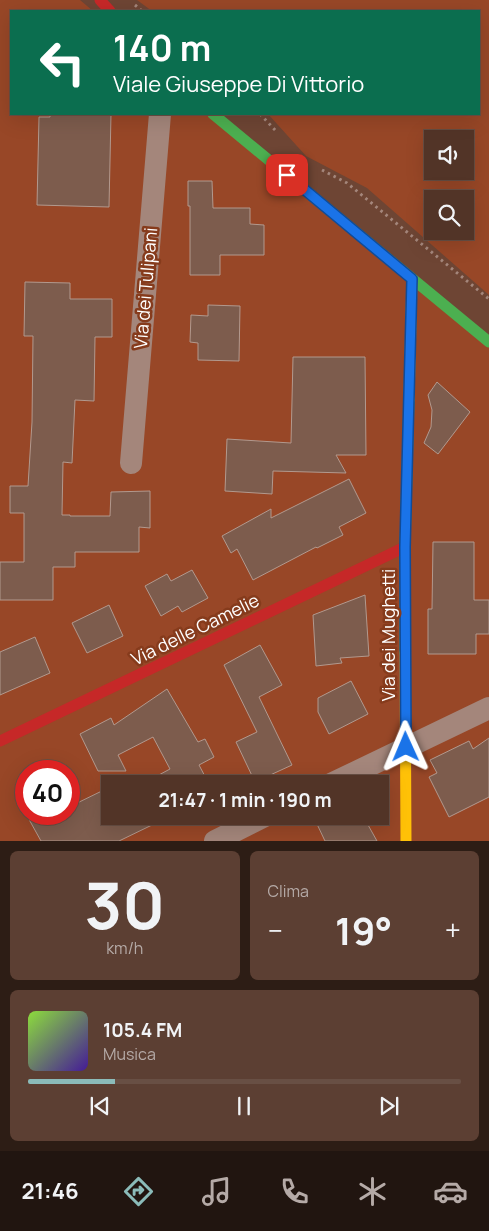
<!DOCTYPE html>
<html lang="it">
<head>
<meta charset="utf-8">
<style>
  body { margin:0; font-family:Manrope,sans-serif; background:#5c3f33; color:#f1f3f6; height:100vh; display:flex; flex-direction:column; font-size:19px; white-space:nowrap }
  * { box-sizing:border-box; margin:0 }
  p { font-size:16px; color:#b5aaa7 }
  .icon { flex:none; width:28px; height:28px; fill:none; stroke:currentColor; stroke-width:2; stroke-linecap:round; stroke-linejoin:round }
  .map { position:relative; height:841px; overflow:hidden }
  .side { display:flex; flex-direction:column; gap:10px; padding:10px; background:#2d1d15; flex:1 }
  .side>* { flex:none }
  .hud { position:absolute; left:10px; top:10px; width:470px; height:105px; border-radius:0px; box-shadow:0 5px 20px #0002,0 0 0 1px #684f44; background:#0b6e4f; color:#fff; overflow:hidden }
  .controls { position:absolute; left:424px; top:130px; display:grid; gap:10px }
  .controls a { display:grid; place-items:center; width:50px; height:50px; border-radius:0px; background:#523427; box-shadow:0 5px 20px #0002,0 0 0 1px #684f44; font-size:25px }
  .speed { position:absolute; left:15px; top:760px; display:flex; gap:10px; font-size:25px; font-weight:700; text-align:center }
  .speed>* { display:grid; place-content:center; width:65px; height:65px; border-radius:50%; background:#523427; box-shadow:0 5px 20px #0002,0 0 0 1px #684f44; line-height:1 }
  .speed .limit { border:8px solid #d22; background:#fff; color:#111 }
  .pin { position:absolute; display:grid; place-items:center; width:42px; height:42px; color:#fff; margin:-21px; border-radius:10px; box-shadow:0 2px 8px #0006 }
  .me { position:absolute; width:55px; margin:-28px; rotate:359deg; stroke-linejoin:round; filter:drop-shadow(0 0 4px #0008) }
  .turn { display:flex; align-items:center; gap:18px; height:105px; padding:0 20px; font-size:22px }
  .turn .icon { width:65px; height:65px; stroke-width:2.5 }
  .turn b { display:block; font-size:35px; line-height:42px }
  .big { font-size:38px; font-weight:700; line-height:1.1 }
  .side .card { flex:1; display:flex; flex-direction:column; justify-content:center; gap:8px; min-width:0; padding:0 18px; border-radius:8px; background:#5c3f33 }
  .side .dial { align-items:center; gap:0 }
  .dial b { font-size:65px; line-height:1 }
  .song { display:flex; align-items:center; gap:15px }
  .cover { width:60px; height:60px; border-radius:8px; background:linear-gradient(135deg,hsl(90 70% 55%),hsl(260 70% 35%)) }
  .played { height:5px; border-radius:2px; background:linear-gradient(90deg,#8bbbb9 20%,#684f44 20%) }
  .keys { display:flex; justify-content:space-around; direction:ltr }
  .heat { display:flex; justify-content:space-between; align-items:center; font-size:28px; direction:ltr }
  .side .tiles { flex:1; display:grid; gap:10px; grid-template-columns:1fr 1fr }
  .card:last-child { grid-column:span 2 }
  .trip { position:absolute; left:101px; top:775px; width:288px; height:50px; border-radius:0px; background:#523427; box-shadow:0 5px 20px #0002,0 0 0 1px #684f44; font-weight:700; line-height:50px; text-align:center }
  .dock { display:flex; height:80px; justify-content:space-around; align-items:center; background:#211510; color:#b5aaa7 }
  .dock .icon { width:35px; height:35px }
  .dock .on { color:#8bbbb9 }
  .dock b { font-size:22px; color:#f1f3f6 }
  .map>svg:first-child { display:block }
  .green { fill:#984727; fill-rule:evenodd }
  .building { fill:#7d5c4d; stroke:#b2998e }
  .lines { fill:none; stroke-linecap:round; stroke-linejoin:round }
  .path { stroke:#a4867b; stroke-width:3; stroke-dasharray:2.5 4; stroke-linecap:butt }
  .street { stroke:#a4867b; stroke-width:22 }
  .fast { stroke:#4caf50; stroke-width:11 }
  .slow { stroke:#ffc107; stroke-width:11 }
  .jam { stroke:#c62828; stroke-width:11 }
  .route-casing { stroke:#114b97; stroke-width:12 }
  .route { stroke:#1a73e8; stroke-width:9 }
  .labels { text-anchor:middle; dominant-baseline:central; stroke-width:5; stroke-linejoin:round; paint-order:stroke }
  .street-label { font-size:18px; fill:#fff; stroke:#863b1c }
</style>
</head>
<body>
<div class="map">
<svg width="489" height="841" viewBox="0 0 489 841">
  <rect width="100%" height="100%" fill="#6e4534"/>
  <!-- green -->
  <g class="green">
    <path d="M0,0H80L93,11H11V114H210L489,340V841H0ZM26,771H69V814H26ZM110,784H380V816H110Z"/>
    <path d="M137,0H489V295L367,188L306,156L268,114H479V11H152ZM432,139H465V171H432ZM432,199H465V231H432Z"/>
  </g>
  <!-- building -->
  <g class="building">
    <path d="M50,114H111L109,207L37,205L39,117H50Z"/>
    <path d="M188,181H212L213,208H250V224L264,225V255H220V275H190V206H188Z"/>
    <path d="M25,282L70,283V299H112V337H95L94,401L75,400L72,463L63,462L62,515H70V516H110L111,492L150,491V528L139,527V552H75V567H53V600H0V562H24V513H10V486H28L32,422L33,336H24Z"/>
    <path d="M208,305L240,306L239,361L198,360V343L190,342L191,315L208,316Z"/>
    <path d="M293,357H365L366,455H336L346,473L273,471L272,494L225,491L227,439L291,443Z"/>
    <path d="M437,382L470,412L438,454L424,443L431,427L432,410L428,395Z"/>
    <path d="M349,479L366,513L339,527L343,535L317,548L316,547L253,580L237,549L231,553L222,536L271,509V518Z"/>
    <path d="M433,542H474V600H489V634H476V654H428V609H432Z"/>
    <path d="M192,570L208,598L182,612L178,606L161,616L145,586L167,574L171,581Z"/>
    <path d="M365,595L369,656L340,658L342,663L316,666L313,615Z"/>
    <path d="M109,605L123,636L87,653L72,623Z"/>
    <path d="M35,637L50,673L0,695V652Z"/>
    <path d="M260,645L282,685L259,697L292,765L255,782L236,742L257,732L224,665Z"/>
    <path d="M351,681L368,714L329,734L318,712V698Z"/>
    <path d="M167,689L198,742L205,739L214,757L199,765L209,784H142L170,769L153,737L118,755L126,771H98L80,734L111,718L114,725Z"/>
    <path d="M489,738V797L449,817L429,777L437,773L430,760L469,741L473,749Z"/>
    <path d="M110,787V816H147L152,825L119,841H41L26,814H69V807Z"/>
    <path d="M326,816H363L377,841H325L316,822Z"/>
  </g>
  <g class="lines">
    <!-- path -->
    <g class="path">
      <path d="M135,5L142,11"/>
      <path d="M260,114L276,131"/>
      <path d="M322,170L347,183L489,299"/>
    </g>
    <!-- street -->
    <g class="street">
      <path d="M131,463L160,114"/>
      <path d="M331,784L489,708"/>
      <path d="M215,841L265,816"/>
    </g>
    <!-- fast -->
    <g class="fast">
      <path d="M213,114L489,342"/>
      <path d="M405,653V547L409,400"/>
    </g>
    <!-- slow -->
    <g class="slow">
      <path d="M409,400L412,279"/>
      <path d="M405,653L406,841"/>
    </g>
    <!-- jam -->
    <g class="jam">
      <path d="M100,0L110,11"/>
      <path d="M0,741L405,547"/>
    </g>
  </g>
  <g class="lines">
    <defs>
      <path id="route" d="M287,175L412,279L405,547L406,747"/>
    </defs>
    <!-- route casing -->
    <use href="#route" class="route-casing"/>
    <!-- route -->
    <use href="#route" class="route"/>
  </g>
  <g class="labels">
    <!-- street labels -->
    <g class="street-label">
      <text transform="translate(145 288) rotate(-85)">Via dei Tulipani</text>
      <text transform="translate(195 629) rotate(-26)">Via delle Camelie</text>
      <text transform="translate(388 635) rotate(-90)">Via dei Mughetti</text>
    </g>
  </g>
</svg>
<div class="controls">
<a><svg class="icon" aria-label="sound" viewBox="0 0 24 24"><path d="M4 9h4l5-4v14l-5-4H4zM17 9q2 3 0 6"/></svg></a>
<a><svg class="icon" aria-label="search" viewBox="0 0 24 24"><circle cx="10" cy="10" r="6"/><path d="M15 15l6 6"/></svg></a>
</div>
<div class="speed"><div class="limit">40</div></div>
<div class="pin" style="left:287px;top:175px;background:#d93025"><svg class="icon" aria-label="arrive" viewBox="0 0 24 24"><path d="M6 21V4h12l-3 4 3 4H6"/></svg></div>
<svg class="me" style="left:406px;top:747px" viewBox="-20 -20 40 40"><path d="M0-17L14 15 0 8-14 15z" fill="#1a73e8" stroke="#fff" stroke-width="4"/></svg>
<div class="trip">21:47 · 1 min · 190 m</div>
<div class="hud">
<div class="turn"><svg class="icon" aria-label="left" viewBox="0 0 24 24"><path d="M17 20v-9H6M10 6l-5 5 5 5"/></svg><div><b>140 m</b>Viale Giuseppe Di Vittorio</div></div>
</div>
</div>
<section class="side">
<div class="tiles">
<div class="card dial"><b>30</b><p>km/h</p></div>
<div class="card"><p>Clima</p>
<div class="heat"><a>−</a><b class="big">19°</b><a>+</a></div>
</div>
<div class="card">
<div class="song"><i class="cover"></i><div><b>105.4 FM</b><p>Musica</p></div></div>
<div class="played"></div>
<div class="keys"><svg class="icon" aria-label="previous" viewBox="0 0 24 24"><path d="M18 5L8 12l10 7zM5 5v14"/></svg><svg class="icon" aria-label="pause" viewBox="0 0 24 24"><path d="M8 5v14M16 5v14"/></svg><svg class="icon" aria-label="next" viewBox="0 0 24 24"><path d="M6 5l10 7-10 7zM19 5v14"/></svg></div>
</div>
</div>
</section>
<nav class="dock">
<b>21:46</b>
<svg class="icon on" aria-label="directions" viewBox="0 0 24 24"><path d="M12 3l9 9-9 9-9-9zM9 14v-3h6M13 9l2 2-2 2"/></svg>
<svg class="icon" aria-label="music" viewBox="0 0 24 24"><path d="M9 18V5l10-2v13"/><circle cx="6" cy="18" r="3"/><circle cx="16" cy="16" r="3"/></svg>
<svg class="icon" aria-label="phone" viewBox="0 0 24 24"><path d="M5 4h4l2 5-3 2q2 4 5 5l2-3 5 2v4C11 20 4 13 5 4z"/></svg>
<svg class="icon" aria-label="climate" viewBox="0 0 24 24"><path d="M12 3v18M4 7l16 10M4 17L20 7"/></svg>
<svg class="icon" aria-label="car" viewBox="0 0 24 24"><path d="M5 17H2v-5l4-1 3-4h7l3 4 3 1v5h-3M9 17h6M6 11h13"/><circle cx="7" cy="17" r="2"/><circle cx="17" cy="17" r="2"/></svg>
</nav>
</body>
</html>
